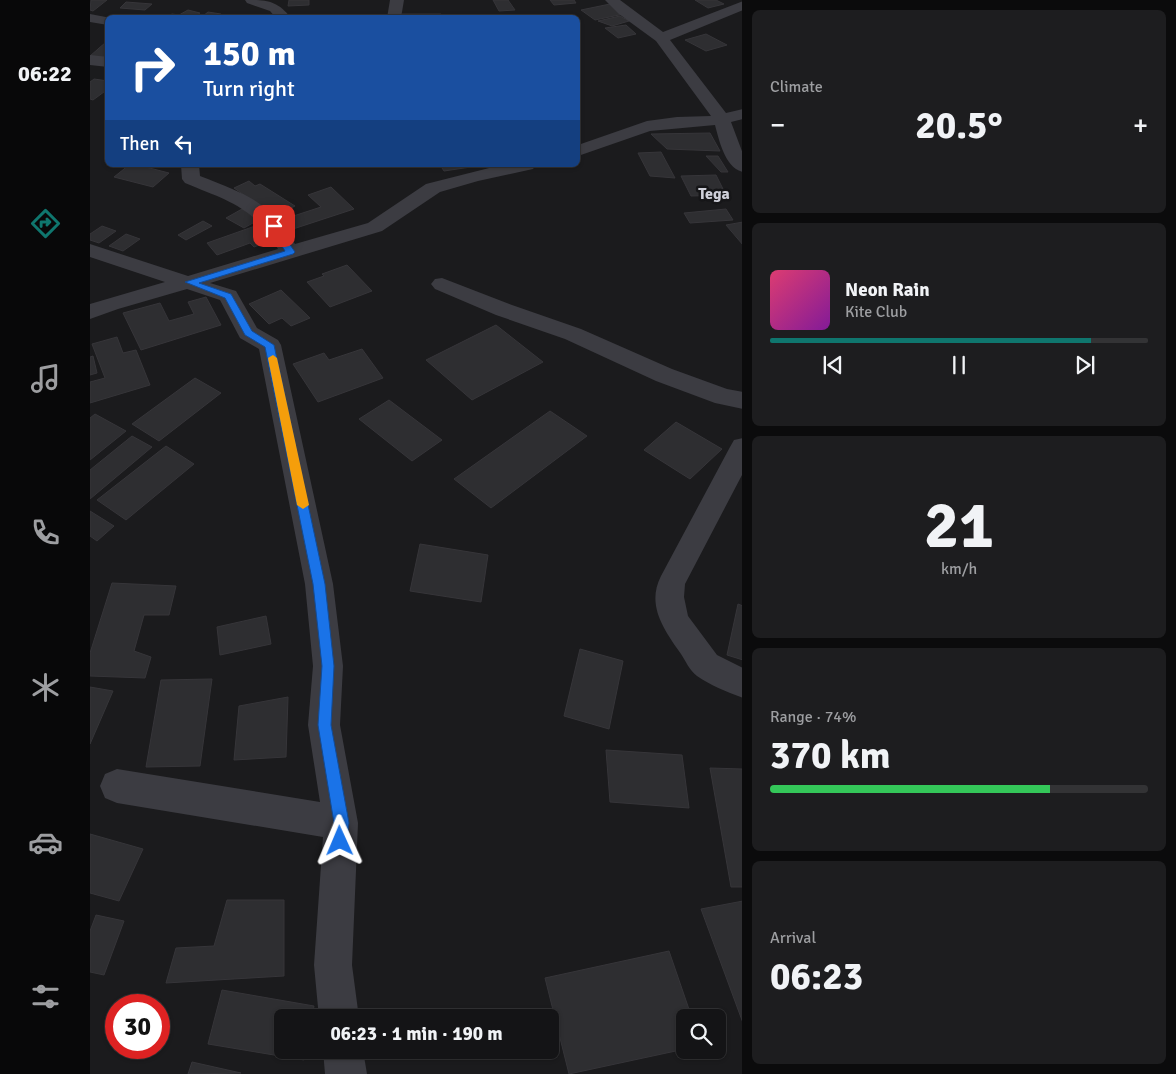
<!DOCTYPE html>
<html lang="en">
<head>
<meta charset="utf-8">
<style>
  body { margin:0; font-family:Signika,sans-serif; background:#1d1d1f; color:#f1f3f6; height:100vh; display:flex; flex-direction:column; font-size:19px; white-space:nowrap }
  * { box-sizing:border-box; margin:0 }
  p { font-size:16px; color:#9d9ea1 }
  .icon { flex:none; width:28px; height:28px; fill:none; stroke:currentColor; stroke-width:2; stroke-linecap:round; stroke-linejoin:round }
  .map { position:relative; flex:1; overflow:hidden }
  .details { display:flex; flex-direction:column; gap:10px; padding:10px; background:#0b0b0c; width:434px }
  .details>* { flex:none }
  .hud { position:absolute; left:15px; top:15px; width:475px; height:152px; border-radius:8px; box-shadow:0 1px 4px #0004,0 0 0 1px #333335; background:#1a4fa0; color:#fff; overflow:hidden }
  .buttons { position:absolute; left:586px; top:1009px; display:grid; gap:10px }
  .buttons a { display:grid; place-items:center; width:50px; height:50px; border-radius:8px; background:#141416; box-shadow:0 1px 4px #0004,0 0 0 1px #333335; font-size:25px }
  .speed { position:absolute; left:15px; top:994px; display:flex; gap:10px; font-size:25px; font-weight:700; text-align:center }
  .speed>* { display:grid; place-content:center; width:65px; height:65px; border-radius:50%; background:#141416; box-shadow:0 1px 4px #0004,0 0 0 1px #333335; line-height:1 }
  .speed .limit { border:8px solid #d22; background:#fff; color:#111 }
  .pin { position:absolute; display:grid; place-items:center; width:42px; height:42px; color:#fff; margin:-21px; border-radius:10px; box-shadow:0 2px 8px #0006 }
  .me { position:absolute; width:55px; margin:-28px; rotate:359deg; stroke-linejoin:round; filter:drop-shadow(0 0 4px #0008) }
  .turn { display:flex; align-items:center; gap:18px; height:105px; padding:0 15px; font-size:22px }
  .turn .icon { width:65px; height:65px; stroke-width:2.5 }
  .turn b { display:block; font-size:35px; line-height:42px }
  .then { display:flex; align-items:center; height:48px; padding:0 15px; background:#0003; gap:10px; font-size:19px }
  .big { font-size:38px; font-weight:700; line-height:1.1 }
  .details .widget { flex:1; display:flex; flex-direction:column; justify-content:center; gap:8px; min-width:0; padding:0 18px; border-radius:8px; background:#1d1d1f }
  .details .dial { align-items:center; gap:0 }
  .dial b { font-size:65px; line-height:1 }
  .song { display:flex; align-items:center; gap:15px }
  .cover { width:60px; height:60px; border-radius:8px; background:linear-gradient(135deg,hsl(340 70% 55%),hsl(290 70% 35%)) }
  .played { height:5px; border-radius:2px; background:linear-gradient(90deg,#0f766e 85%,#333335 85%) }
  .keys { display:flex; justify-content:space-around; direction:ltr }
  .heat { display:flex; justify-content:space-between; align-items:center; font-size:28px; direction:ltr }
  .charge { height:8px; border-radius:4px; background:linear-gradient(90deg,#34c759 74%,#333335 0) }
  .trip { position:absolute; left:184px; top:1009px; width:285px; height:50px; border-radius:8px; background:#141416; box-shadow:0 1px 4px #0004,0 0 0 1px #333335; font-weight:700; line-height:50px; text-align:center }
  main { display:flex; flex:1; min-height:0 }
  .menu { display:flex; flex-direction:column; width:90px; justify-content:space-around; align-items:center; background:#080809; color:#9d9ea1 }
  .menu .icon { width:35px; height:35px }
  .menu .active { color:#0f766e }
  .menu b { font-size:22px; color:#f1f3f6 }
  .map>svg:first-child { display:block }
  .building { fill:#2e2e31; stroke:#363539 }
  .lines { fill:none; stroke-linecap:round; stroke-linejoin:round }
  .minor { fill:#3c3c42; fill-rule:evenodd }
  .route { fill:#1a73e8; stroke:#114b97 }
  .slow { fill:#f59e0b }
  .labels { text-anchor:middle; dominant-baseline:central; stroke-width:5; stroke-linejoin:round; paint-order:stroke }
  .far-quarter-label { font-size:16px; font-weight:bold; fill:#cfd0d9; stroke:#161618 }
</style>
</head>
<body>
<main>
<nav class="menu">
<b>06:22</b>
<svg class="icon active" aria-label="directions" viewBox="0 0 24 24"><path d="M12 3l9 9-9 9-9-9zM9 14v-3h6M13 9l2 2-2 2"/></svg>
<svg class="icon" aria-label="music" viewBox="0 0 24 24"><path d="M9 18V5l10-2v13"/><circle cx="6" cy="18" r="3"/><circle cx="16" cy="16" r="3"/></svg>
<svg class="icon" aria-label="phone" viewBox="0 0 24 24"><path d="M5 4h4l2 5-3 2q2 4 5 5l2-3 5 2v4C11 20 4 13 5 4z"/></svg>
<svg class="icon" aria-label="climate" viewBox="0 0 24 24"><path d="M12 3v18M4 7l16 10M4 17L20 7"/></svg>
<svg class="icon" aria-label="car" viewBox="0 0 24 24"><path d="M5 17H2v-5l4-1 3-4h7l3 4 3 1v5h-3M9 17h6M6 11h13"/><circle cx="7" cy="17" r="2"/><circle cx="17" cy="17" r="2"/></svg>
<svg class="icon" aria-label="filters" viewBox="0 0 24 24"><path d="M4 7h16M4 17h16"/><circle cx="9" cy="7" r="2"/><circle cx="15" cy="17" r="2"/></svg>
</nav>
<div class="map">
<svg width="653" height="1074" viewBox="0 0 653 1074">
  <rect width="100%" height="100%" fill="#1b1b1d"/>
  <!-- building -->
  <g class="building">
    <path d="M17,0L3,11L0,10L1,0Z"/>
    <path d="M199,0H219V5L198,6Z"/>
    <path d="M403,0H418L425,10L409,11Z"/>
    <path d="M460,0H484L486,3L464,5Z"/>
    <path d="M605,0H626L634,4L618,8Z"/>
    <path d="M36,2L62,4L55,10L30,8Z"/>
    <path d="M520,4L534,14L505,20L491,10Z"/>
    <path d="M98,10L110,13L102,18H75L82,14L89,15Z"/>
    <path d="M118,12L131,14L127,18L113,16Z"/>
    <path d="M312,14H351L352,18H311Z"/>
    <path d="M530,16L539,21L522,26L508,21Z"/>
    <path d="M536,25L546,34L528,38L515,28Z"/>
    <path d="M616,34L637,45L616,51L595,40Z"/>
    <path d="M16,42H18V54L14,57L0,56Z"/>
    <path d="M4,79L18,81V89L3,100L0,99V82Z"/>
    <path d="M620,133L630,151L577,149L561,134Z"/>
    <path d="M571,152L585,178L560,176L548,153Z"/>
    <path d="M616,156H628L638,172H631Z"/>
    <path d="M39,165H48L79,173L63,187L24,177Z"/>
    <path d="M350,165H380L381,167L354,171Z"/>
    <path d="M626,175L636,195L601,196L591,176Z"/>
    <path d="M159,181L165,186L170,184L205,206L185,216L144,188Z"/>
    <path d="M241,187L264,209L197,231L188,221L231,207L218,195Z"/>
    <path d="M152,209L170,219L154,228L136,218Z"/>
    <path d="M636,209L643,220L600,223L594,213Z"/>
    <path d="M113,221L122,226L96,240L88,235Z"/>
    <path d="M653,222V245L636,225Z"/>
    <path d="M168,225L183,240L164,247L160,243L127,255L117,243Z"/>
    <path d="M12,226L26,231L9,243L0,240V234Z"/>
    <path d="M36,234L50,239L33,251L19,246Z"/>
    <path d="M257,265L282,291L240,307L217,282L234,276L232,274Z"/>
    <path d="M191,290L220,318L201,326L192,318L179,324L159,304Z"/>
    <path d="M116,297L131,325L51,350L33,313L70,303L79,321L104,314L98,302Z"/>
    <path d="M406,325L453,362L382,400L336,360Z"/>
    <path d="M27,337L33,353L46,350L60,385L0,403V382L15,378L2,344Z"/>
    <path d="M272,349L293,378L228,402L203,364L234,353L239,360Z"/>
    <path d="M3,356L7,373L0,375V357Z"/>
    <path d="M105,378L131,393L69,441L42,424Z"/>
    <path d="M299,400L352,440L322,461L269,419Z"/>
    <path d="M460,411L497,436L401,508L364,479Z"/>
    <path d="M5,414L36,431L0,460V418Z"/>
    <path d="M586,422L632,449L600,479L554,450Z"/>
    <path d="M42,436L62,447L0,499V470Z"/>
    <path d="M76,446L104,464L36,520L7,500Z"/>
    <path d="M0,511L24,526L7,541L0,536Z"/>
    <path d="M330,544L398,555L391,602L320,591Z"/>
    <path d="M22,583L86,586L79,615H54L44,651L61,657L55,678L0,676V653Z"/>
    <path d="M648,604L653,606V660L637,655Z"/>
    <path d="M176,616L181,644L130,655L127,627Z"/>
    <path d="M490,649L533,661L519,729L474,716Z"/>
    <path d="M122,679L110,766L56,767L71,680Z"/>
    <path d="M0,687L23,691L0,744Z"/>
    <path d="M198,697L196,757L144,760L149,706Z"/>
    <path d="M516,750L592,755L599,808L520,802Z"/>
    <path d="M620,768L653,769V887H641Z"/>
    <path d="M0,834L53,849L29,901L0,893Z"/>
    <path d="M137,900H194V976L76,983L86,948L124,946Z"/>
    <path d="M653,901V1023L611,909Z"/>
    <path d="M6,915L34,921L14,975L0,972V931Z"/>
    <path d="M579,951L602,1018H595V1049L479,1074L455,978Z"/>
    <path d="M132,990L224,1006L222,1018H192V1050H216L214,1060L118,1044Z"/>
    <path d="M102,1062L151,1073L98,1074Z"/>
  </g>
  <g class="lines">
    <!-- minor -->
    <g class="minor">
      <path d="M155,0C176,0 187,0 201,18H186L180,11L157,3Z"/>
      <path d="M300,0H314L311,18H297Z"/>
      <path d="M515,0H530L573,32L653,1V10L580,40L636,113L653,109V119L641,122L653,154V172C635,168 629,140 625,125L560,131L488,156V145L557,121L587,117L621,116L566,41L529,14Z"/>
      <path d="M0,14L21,18H18V25L0,22Z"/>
      <path d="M0,55L18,57V67L0,65Z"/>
      <path d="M91,165H109L110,176C155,194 178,200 205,244L278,223L336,184L411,165H446L443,169L388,181L350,192L292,231L120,283L146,291L167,328L188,340L191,345L243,584L253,666L250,725L268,823L262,965L269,1018H229L224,965L233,837L27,803L15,798L10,786L15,774L27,769L230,802L218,725L223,666L215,584L169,349L150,338L130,300L97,289L28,309L0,319V304L75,282L0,257V244L98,276L188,249C163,206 138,201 95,183L92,179Z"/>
      <path d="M352,278L422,305L491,329L582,369L637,389L653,392V409L625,403L566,381L475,339L406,315L345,289L341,284L345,279Z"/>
      <path d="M653,438V473L595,584L594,597L598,616L627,655L653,668V698C637,692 620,685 607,676C600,671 595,660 591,654C574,630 556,605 571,576L640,447L644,440Z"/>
      <path d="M233,1050H273L277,1074H235Z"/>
    </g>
  </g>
  <!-- route -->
  <path class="route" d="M181,224H186L205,252L203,254L109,283L141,294L162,331L184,345L235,584L244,666L241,725L259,823L256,846L250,848L245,846L243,841L244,823L228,725L232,666L223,584L175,347L155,335L135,298L95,282L195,251L179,226Z"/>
  <!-- slow -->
  <path class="slow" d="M183,355L187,358L219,505L213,509L207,505L178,358Z"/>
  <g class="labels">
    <!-- far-quarter labels -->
    <g class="far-quarter-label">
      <text x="624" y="194">Tega</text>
    </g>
  </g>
</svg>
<div class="buttons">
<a><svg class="icon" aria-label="search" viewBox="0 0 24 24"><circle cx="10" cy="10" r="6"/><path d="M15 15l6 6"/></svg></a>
</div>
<div class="speed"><div class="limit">30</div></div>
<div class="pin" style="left:184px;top:226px;background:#d93025"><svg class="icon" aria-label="arrive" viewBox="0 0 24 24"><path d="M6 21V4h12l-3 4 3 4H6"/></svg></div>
<svg class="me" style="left:250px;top:841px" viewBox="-20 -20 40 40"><path d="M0-17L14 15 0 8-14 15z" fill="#1a73e8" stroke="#fff" stroke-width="4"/></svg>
<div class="trip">06:23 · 1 min · 190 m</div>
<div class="hud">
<div class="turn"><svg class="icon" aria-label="right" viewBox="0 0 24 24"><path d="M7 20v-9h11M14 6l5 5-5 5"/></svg><div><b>150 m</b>Turn right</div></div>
<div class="then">Then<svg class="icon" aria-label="left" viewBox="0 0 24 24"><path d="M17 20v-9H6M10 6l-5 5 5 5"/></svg></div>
</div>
</div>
<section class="details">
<div class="widget"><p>Climate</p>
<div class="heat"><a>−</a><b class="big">20.5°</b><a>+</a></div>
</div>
<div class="widget">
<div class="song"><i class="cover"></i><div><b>Neon Rain</b><p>Kite Club</p></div></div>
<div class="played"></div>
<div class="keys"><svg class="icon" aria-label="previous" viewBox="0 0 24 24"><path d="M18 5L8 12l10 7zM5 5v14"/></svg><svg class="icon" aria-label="pause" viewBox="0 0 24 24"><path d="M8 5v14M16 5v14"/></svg><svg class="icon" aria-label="next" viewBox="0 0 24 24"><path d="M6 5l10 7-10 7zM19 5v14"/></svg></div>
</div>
<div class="widget dial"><b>21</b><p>km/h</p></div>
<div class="widget"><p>Range · 74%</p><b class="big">370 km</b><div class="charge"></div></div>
<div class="widget"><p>Arrival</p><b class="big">06:23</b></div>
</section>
</main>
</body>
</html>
